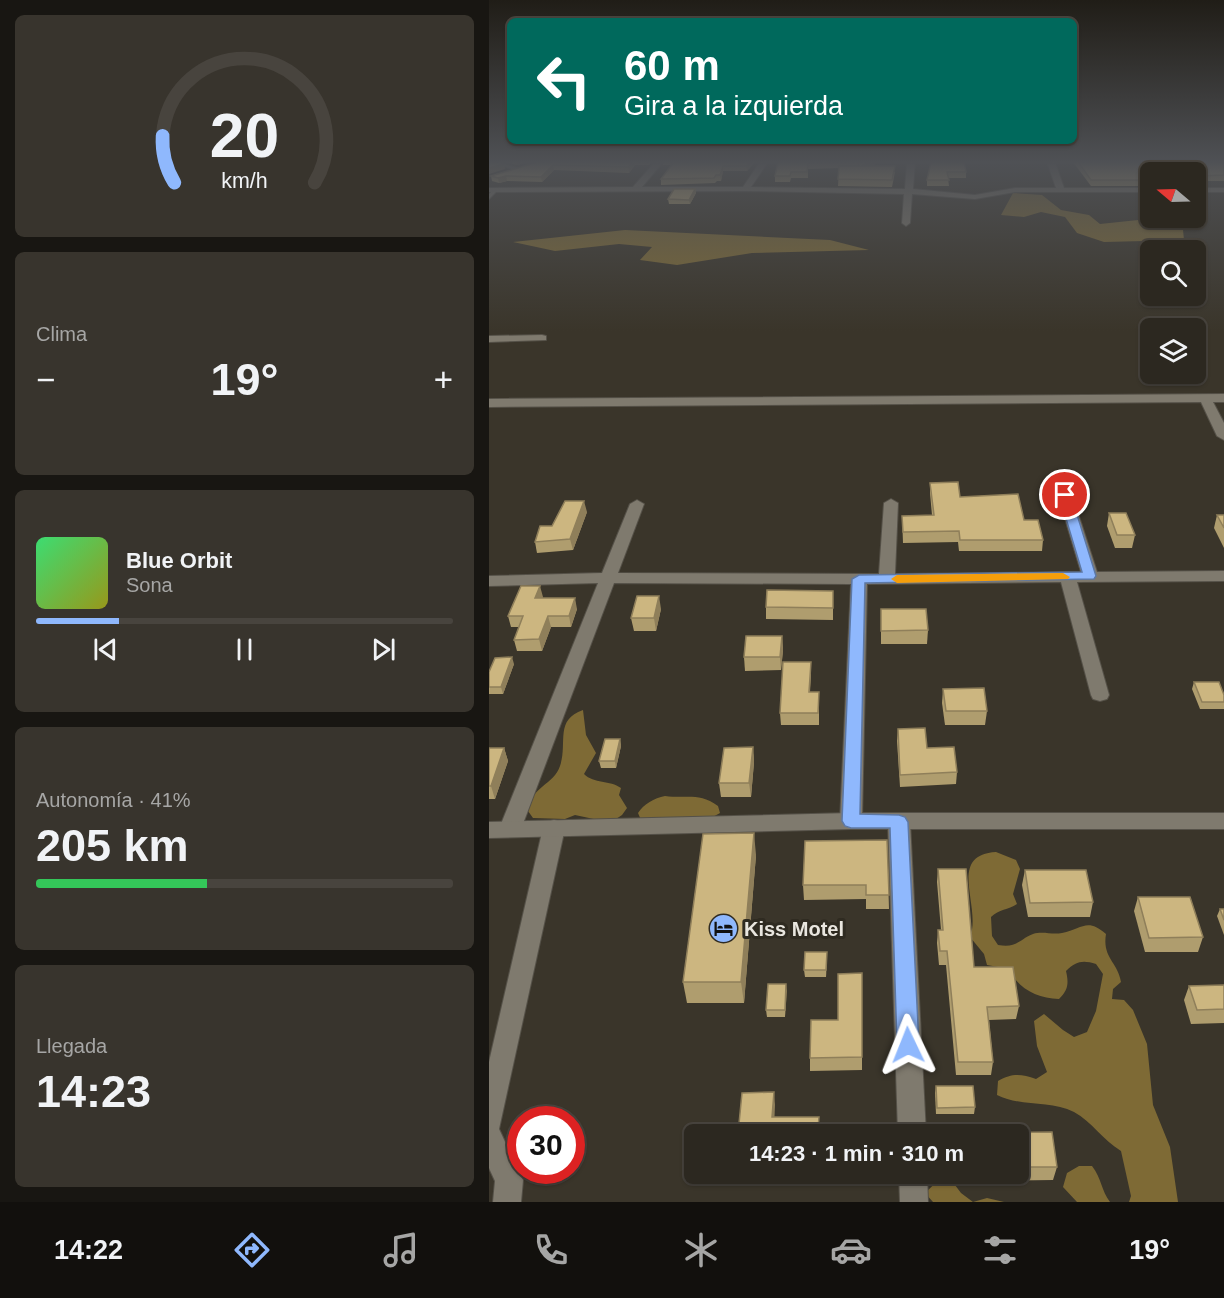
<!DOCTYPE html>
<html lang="es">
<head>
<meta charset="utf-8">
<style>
  body { margin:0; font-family:Arial,sans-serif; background:#38342d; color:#f1f3f6; height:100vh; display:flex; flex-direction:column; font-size:22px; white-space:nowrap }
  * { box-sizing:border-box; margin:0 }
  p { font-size:20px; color:#a6a6a5 }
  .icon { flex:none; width:33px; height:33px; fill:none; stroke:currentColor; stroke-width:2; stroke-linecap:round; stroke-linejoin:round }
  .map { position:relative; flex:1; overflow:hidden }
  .details { display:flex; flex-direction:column; gap:15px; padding:15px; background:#181612; width:489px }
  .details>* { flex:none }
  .top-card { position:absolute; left:18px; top:18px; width:570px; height:126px; border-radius:9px; box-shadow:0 2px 4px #0004,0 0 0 2px #48443e; background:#00695c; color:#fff; overflow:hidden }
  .needle { width:39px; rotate:289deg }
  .controls { position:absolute; left:651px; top:162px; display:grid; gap:12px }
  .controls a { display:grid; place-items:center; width:66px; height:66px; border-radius:9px; background:#2c2820; box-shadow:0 2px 4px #0004,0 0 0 2px #48443e; font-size:30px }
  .speed { position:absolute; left:18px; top:1106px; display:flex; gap:12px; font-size:30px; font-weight:700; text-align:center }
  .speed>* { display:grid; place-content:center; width:78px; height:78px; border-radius:50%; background:#2c2820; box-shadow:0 2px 4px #0004,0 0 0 2px #48443e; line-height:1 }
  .speed .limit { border:9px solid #d22; background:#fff; color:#111 }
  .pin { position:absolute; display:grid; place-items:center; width:51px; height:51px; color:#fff; margin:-26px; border:3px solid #fff; border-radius:50%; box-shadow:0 2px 6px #0007 }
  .me { position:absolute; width:66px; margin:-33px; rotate:358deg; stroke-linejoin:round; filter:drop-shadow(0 0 4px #0008) }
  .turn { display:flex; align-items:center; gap:21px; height:126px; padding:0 18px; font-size:27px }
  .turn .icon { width:78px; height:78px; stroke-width:2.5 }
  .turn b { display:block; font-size:42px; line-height:51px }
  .big { font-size:45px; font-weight:700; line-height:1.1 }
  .details .widget { flex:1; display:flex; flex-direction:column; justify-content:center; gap:9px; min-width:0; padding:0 21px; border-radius:9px; background:#38342d }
  .details .dial { align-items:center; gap:0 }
  .dial svg { height:156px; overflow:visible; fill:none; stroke:#48443e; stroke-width:7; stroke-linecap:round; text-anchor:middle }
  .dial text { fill:#f1f3f6; stroke:none }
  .song { display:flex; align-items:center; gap:18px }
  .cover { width:72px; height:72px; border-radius:9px; background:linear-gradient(135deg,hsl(140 70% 55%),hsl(60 70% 35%)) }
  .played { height:6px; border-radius:3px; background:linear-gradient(90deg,#8fb8fd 20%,#48443e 20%) }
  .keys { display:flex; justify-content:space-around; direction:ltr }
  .heat { display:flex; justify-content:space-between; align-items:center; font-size:33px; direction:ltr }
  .charge { height:9px; border-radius:4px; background:linear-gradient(90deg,#34c759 41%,#48443e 0) }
  .trip { position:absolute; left:195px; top:1124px; width:345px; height:60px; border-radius:9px; background:#2c2820; box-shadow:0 2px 4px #0004,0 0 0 2px #48443e; font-weight:700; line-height:60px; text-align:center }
  .tab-bar { display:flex; height:96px; justify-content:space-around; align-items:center; background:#12100d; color:#a6a6a5 }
  .tab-bar .icon { width:42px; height:42px }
  .tab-bar .current { color:#8fb8fd }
  .tab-bar b { font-size:27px; color:#f1f3f6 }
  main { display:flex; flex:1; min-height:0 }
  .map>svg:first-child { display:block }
  .forest { fill:#7e6a35 }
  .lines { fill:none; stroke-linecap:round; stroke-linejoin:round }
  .service-casing { stroke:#555148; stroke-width:2 }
  .minor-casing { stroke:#555148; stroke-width:2 }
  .tertiary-casing { stroke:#555148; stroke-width:2 }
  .service { fill:#7f7a6e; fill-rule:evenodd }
  .minor { fill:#7f7a6e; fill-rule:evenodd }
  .tertiary { fill:#7f7a6e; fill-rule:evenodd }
  .wall { fill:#af9d6e }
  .shaded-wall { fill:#8f7f5a }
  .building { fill:#ccb680; stroke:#8f7f5a; stroke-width:1.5 }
  .route { fill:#8fb8fd; stroke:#5d78a4; stroke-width:1.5 }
  .slow { fill:#f59e0b }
  .labels { text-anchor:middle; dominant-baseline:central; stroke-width:6; stroke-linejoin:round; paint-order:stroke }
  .near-poi-label { font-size:20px; font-weight:bold; fill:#e9e6df; stroke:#2f2b21; text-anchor:start }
</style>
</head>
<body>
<main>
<section class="details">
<div class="widget dial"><svg viewBox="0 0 100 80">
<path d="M14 69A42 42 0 1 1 86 69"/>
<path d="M14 69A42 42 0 0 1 8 45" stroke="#8fb8fd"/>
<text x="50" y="56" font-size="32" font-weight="700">20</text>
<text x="50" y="72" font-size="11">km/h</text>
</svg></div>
<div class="widget"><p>Clima</p>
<div class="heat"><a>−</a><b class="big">19°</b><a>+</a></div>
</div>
<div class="widget">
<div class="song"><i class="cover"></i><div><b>Blue Orbit</b><p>Sona</p></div></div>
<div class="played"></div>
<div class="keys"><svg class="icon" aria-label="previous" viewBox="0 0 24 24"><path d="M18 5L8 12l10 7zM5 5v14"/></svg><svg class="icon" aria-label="pause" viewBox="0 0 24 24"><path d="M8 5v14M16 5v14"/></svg><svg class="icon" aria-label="next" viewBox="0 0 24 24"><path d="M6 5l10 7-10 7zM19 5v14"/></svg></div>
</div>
<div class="widget"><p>Autonomía · 41%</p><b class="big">205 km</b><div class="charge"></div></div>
<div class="widget"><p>Llegada</p><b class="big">14:23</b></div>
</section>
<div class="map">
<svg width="735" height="1202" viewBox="0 0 735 1202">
  <rect width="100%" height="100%" fill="#3a352a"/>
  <!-- forest -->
  <g class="forest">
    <path d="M524,193L553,195L572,210L600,215L611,224L649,220L694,230L695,240L615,242L588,233L576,217L552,212L535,217L512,215Z"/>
    <path d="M136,230L341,240L380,250L263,253L188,265L151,260L163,247L130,244L66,251L24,242Z"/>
    <path d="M94,710L97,735L107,753L95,774C105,784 121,780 132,788L130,795L138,808L133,815L124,821H114L86,815L76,819L44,818L39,811C42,786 65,785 71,766C79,743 65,720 94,710Z"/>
    <path d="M176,796C198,799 210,792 229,806L231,813L213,823L152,820L149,813C155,804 165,798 176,796Z"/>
    <path d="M507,852L527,860L531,869L524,894L528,904C519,910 510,909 502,917L503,936L509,945C529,948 529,940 544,934C554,931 563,935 573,933C593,929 598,917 617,934C613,958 629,962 632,982L624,989L623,999L635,1000L644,1010L658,1044L664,1105L681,1147L689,1202H640L642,1196L632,1151C614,1140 603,1122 585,1112C561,1100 532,1107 508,1095L509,1081C523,1073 532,1074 547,1079L558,1072L548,1046L545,1021L555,1014L574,1030L585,1037L598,1032L607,1011L614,974L607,964C594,960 587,961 577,971C580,984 579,990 570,999C548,998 529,989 520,969L498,965L495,954L481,937C493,907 457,855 507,852Z"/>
    <path d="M590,1166H603C613,1179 612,1190 621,1202H588L574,1187L578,1173Z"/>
    <path d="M457,1173H464L463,1181L472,1193L484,1202L498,1198L515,1202H444L436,1193Z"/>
  </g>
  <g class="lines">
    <defs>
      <g id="service">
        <path d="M8,162L32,169V170L30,171L3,163Z"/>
        <path d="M6,188L9,190L0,199V194Z"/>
      </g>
      <g id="minor">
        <path d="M166,162H174L153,187H254L271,162H279L262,187L416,189L418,162H426L424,189L486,195L526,188H567L558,162H566L575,188H662V192H526L486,199L423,194L421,223L417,226L413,223L415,194L256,191L0,192V188L144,187Z"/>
        <path d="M674,162H682L688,172H682Z"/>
        <rect x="706" y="188" width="29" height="4"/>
        <path d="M53,335L57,336V340L0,342V336Z"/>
        <path d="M735,394V402H724L735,423V440L728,436L712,402L0,407V399Z"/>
        <path d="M576,491L583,495L608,572L735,571V581L588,582L620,695L618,699L611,701L604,699L602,695L572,582L378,584L373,821L369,827L362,829L355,827L351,821L362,584L125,583L32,829L28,835L21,837L14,835L10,829L109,583L0,586V576L113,573L141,504L148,500L155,504L129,573L390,574L395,503L402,499L409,503L406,574L592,572L569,495Z"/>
        <path d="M410,814L417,816L421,822L437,1134H409L399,822L403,816Z"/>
        <path d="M65,820L72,822L76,828L10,1129L34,1180L32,1202H4L6,1181L0,1168V1062L54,828L58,822Z"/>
        <path d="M410,1173H438L439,1202H411Z"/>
      </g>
      <path id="tertiary" d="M362,813H735V829H362L0,838V822Z"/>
    </defs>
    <!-- service casing -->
    <use href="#service" class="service-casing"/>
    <!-- minor casing -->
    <use href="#minor" class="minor-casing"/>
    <!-- tertiary casing -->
    <use href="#tertiary" class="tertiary-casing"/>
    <!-- service -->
    <use href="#service" class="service"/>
    <!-- minor -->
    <use href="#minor" class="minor"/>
    <!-- tertiary -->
    <use href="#tertiary" class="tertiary"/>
  </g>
  <!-- wall -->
  <g class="wall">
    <path d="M16,162H39L28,165Z"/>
    <path d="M49,162H163L160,165H146L140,173L65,170L53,182L18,181L10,183L3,181L2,176Z"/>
    <path d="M174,162H266L258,171H234L232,181H228L226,183L172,185V179L182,165H174Z"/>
    <path d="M289,162H390L383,166L406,172L403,187L349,186L350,168L319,169V178H302L301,182H286V176Z"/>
    <path d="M442,162L477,172V178H459L460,186H438V180Z"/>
    <path d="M584,162H677L676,168L659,167L662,172L661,177H659L660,180L659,186H602Z"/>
    <path d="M684,162H735V181H707L706,172H698L688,168Z"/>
    <path d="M206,189L207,193L201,204H180L179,199Z"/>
    <path d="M441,483L471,497L535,520L554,540L553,551H470L469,542L414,543L413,516L443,515L441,493Z"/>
    <path d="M98,512L84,550L48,553L46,542L63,526Z"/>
    <path d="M620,513L646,535L643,548H626L618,526Z"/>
    <path d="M728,515H735V548L725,528Z"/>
    <path d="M344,591V620L277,619V607Z"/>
    <path d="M54,597L53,598L88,609L82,627H62L53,651H28L25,640L30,627H22L19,616Z"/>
    <path d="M172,609L167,631H145L142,618Z"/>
    <path d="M392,609L439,630L438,644H392Z"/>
    <path d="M293,636L294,650L292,670L256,671L255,657Z"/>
    <path d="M25,664L14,694H0V672Z"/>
    <path d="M322,673L321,692L330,704V725H292L291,713Z"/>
    <path d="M705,682L735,695V709H711L703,689Z"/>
    <path d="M454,689L498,711L496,725H456L453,703Z"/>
    <path d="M409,729L438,748L468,772L467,784L411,787L408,741Z"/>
    <path d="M131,739L132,746L127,768H112L110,761Z"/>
    <path d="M264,747L265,762L262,797H232L230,783Z"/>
    <path d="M15,748L19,761L6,799H0V749Z"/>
    <path d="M398,840L400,909H377V899L315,900L314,885Z"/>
    <path d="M267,855L255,1003H198L194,982Z"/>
    <path d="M449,869L485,967L530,1006L527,1019L500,1020L504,1062L502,1075H467L457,965H450L448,943L449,930H452L448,882Z"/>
    <path d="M536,870L604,902L601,917H539L533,885Z"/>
    <path d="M649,897L714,937L709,952H656L645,911Z"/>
    <path d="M731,909H735V935L728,916Z"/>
    <path d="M338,959L337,977H316L315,970Z"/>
    <path d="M373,973V1070L321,1071V1058L349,1020Z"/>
    <path d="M297,984L296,1017H278L277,1010Z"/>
    <path d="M735,985V1023L702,1024L695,1000L700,986Z"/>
    <path d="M447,1086L486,1107L485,1114H447L446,1093Z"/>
    <path d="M530,1134L568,1167L564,1180L494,1181L493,1173H530Z"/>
    <path d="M292,1173H371V1183L293,1184Z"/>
  </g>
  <!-- shaded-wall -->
  <g class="shaded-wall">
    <path d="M27,162H39L28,165Z"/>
    <path d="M143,162H145L146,165L140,173V167Z"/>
    <path d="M261,162H266L258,171L257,166Z"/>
    <path d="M379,162H390L372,172V166Z"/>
    <path d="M15,164L16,169L0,174V168Z"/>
    <path d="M64,165L65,170L53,182L52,177Z"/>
    <path d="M234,166V171L232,181L231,175Z"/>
    <path d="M17,176L18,181L10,183L9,178Z"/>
    <path d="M206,189L207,193L201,204L200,200Z"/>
    <path d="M95,501L98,512L84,550L81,539Z"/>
    <path d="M51,586L54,597L49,609L46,598Z"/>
    <path d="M170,596L172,609L167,631L165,618Z"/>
    <path d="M86,598L88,609L82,627L80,616Z"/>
    <path d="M59,616L62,627L53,651L50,639Z"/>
    <path d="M293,636L294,650L292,670L291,657Z"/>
    <path d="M23,657L25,664L14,694L12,687Z"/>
    <path d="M131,739L132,746L127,768L126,761Z"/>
    <path d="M264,747L265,762L262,797L260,783Z"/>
    <path d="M15,748L19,761L6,799L2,786Z"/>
    <path d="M265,833L267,855L255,1003L252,982Z"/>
    <path d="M297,984L298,991L296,1017V1010Z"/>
    <path d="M285,1092L286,1105L285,1129L283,1117Z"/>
  </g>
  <!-- building -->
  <g class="building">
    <path d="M0,162H10L15,164L0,168Z"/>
    <path d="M49,162H143L140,167L64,165L52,177L17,176L9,178L2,176Z"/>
    <path d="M185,162H261L257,166H234L231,175H227L225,178L172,179Z"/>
    <path d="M289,162H354L319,163L318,172H302L301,176H286Z"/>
    <path d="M369,162H379L372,166H406L403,180L349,179L350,166H370Z"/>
    <path d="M442,162H475L477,172H458L460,180H438Z"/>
    <path d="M589,162H655L662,172H656L660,180H602Z"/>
    <path d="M689,162H735V175L708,176L706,172H705L699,166Z"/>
    <path d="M185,189H206L200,200L179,199Z"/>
    <path d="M469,482L471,497L529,494L535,520H549L554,540H471L470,531L414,532L413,516L445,515L441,483Z"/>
    <path d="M76,501H95L81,539L46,542L51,526H63Z"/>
    <path d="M620,513H637L646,535H628Z"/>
    <path d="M728,515H735V528Z"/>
    <path d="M32,586H51L46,598H86L80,616H59L50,639L25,640L34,616H19Z"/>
    <path d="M278,590L344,591V608L277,607Z"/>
    <path d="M148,596H170L165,618H142Z"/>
    <path d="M392,609H437L439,630L392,631Z"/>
    <path d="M257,636H293L291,657H255Z"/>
    <path d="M23,657L12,687H0V672L6,658Z"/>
    <path d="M294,662H322L320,692H330L329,713H291Z"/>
    <path d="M705,682H730L735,695V702H713Z"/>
    <path d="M495,688L498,711H457L454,689Z"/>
    <path d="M436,728L438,748L465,747L468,772L411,775L409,729Z"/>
    <path d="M116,739H131L126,761H110Z"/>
    <path d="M264,747L260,783H230L235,748Z"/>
    <path d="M0,748H15L2,786H0Z"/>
    <path d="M265,833L252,982H194L214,834Z"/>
    <path d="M398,840L400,895H377V885H314L316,841Z"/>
    <path d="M449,869H477L485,967H524L530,1006L498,1007L504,1062H469L458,951H451L449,930H454Z"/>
    <path d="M536,870H597L604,902L541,903Z"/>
    <path d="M649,897H701L714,937L660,938Z"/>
    <path d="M731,909H735V920Z"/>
    <path d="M316,952H338L337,970H315Z"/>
    <path d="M373,973V1057L321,1058L322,1020H349V974Z"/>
    <path d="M279,984H297L296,1010H277Z"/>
    <path d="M735,985V1009L708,1010L700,986Z"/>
    <path d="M447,1086H484L486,1107L448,1108Z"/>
    <path d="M285,1092L283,1117H330L329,1129L370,1128V1134H249L253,1093Z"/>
    <path d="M563,1132L568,1167H530V1134H493V1133Z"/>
  </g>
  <!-- sky -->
  <linearGradient id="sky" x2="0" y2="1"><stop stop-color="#201d17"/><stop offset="0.49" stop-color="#4f5155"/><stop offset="1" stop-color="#4f5155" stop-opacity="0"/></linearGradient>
  <rect width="735" height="331" fill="url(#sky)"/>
  <!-- route -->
  <path class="route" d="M576,491L582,495L607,576L605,579L376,583L371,814L410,815L416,817L419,822L430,1045L426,1052L419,1055L411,1052L408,1045L401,828H362L356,826L353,821L363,579L370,575L593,572L570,495Z"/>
  <!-- slow -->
  <path class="slow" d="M574,573L581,577L579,579L408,583L402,579L408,575Z"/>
  <!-- icons -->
  <defs>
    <symbol id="hotel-disc" viewBox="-11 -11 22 22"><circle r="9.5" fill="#8fb8fd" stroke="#2f2b21"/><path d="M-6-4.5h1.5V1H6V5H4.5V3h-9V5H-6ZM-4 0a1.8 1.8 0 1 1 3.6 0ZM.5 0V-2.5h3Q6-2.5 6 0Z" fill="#111"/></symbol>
  </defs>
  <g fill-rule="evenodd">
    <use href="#hotel-disc" x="218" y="912" width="33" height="33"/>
  </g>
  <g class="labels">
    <!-- near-poi labels -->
    <g class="near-poi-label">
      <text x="255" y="929">Kiss Motel</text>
    </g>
  </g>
</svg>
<div class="controls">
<a><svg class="needle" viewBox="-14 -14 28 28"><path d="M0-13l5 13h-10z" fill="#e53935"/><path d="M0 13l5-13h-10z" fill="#a6a6a5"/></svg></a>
<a><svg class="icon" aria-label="search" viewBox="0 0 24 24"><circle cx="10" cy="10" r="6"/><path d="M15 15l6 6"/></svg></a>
<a><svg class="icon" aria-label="layers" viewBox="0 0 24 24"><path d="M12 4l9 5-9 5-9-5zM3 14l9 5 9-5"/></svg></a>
</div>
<div class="speed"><div class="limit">30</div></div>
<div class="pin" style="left:576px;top:495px;background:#d93025"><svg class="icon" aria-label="arrive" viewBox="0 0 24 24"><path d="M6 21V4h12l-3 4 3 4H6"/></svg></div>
<svg class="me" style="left:419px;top:1045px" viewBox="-20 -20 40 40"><path d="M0-17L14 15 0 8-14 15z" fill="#8fb8fd" stroke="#fff" stroke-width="4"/></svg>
<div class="trip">14:23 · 1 min · 310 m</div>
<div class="top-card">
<div class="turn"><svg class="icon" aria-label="left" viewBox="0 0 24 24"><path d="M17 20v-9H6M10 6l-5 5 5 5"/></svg><div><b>60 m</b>Gira a la izquierda</div></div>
</div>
</div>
</main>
<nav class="tab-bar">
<b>14:22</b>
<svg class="icon current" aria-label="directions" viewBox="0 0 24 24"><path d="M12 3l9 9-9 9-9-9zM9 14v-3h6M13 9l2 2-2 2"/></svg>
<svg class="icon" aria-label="music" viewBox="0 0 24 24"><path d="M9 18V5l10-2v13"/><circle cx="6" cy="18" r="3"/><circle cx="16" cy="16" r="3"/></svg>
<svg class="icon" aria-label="phone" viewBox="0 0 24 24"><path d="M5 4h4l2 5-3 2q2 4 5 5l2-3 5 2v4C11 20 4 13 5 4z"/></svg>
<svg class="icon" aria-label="climate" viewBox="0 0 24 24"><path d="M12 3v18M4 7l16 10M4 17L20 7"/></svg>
<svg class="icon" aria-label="car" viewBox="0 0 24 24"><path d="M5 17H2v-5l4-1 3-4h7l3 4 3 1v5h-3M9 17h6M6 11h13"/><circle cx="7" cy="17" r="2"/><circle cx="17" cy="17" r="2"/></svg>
<svg class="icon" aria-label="filters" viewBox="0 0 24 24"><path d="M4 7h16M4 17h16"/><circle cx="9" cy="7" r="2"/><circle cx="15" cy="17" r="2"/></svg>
<b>19°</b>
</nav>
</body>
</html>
